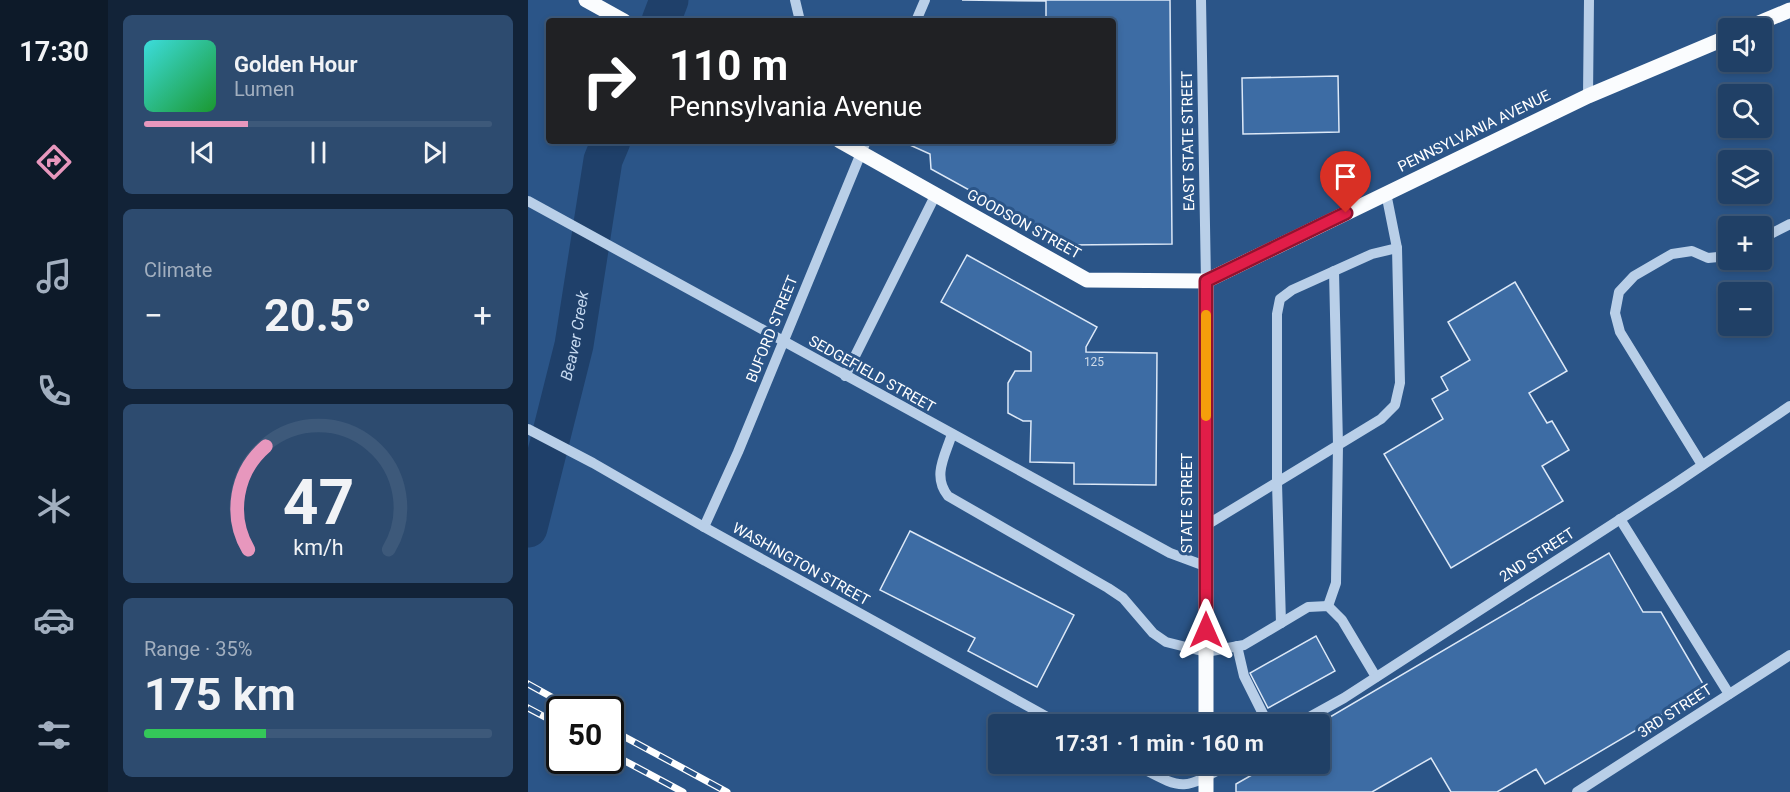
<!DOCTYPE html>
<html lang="en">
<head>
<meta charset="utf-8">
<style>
  body { margin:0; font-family:Roboto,sans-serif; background:#2d4b6f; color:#f1f3f6; height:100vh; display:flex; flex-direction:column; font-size:22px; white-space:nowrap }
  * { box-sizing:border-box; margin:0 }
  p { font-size:20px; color:#a2afbf }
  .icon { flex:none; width:33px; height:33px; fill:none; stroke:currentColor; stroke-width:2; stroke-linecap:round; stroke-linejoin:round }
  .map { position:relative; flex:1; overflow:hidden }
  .panel { display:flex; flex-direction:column; gap:15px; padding:15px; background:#122338; width:420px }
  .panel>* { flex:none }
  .guide { position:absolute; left:18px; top:18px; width:570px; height:126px; border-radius:6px; box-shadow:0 3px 9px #0003,0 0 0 2px #3d597a; background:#202124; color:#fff; overflow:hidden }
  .buttons { position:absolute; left:1190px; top:18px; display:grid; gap:12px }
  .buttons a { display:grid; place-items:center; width:54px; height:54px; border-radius:6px; background:#204066; box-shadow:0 3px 9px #0003,0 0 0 2px #3d597a; font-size:30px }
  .speed { position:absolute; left:18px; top:696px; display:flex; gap:12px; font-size:30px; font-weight:700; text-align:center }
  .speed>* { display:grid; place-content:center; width:78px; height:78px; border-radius:50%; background:#204066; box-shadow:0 3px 9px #0003,0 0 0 2px #3d597a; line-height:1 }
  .speed .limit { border:3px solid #111; border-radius:9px; background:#fff; color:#111 }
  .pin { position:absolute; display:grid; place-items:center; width:51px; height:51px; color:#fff; margin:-62px -26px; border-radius:50% 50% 50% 0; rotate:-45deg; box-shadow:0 0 6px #0007 }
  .pin .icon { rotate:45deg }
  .me { position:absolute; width:66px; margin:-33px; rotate:0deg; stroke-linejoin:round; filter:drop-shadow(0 0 4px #0008) }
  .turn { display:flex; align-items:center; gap:21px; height:126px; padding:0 24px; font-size:27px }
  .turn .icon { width:78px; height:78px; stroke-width:2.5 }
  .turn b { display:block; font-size:42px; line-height:51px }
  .big { font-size:45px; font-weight:700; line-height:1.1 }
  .panel .widget { flex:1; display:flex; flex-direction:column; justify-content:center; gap:9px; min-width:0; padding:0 21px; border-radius:9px; background:#2d4b6f }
  .panel .dial { align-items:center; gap:0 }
  .dial svg { height:156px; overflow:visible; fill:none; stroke:#3d597a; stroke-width:7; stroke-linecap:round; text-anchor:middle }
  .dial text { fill:#f1f3f6; stroke:none }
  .song { display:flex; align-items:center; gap:18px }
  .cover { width:72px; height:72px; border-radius:9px; background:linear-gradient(135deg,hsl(180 70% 55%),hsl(130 70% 35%)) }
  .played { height:6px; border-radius:3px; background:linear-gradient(90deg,#e797bd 30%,#3d597a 30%) }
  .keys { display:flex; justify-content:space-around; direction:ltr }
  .heat { display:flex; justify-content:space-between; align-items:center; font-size:33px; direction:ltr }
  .charge { height:9px; border-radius:4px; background:linear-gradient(90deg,#34c759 35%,#3d597a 0) }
  .trip { position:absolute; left:460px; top:714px; width:342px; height:60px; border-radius:6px; background:#204066; box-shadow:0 3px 9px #0003,0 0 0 2px #3d597a; font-weight:700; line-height:60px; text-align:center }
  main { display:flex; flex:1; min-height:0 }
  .tabs { display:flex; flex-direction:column; width:108px; justify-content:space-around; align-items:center; background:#0d1a29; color:#a2afbf }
  .tabs .icon { width:42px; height:42px }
  .tabs .current { color:#e797bd }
  .tabs b { font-size:27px; color:#f1f3f6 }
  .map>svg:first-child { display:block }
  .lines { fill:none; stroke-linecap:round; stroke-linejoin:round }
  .river { stroke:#1f406a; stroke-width:39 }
  .building { fill:#3d6ca4; stroke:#dce8f7; stroke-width:1.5 }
  .minor { stroke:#b9cfe8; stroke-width:10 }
  .major { stroke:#fafcfe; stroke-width:15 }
  .rail-casing { stroke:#fff; stroke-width:7 }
  .rail { stroke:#2b5588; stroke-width:4.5; stroke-dasharray:14; stroke-linecap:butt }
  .route-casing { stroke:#92132f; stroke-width:15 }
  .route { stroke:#e11d48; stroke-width:10 }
  .slow { stroke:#f59e0b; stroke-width:10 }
  .labels { text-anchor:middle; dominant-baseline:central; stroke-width:6; stroke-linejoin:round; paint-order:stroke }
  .number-label { font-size:12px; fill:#cedae8 }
  .street-label { font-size:15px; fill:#fff; stroke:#2b5588 }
  .water-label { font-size:16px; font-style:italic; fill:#c5d8ef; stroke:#2b5588 }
</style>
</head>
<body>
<main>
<nav class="tabs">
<b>17:30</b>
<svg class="icon current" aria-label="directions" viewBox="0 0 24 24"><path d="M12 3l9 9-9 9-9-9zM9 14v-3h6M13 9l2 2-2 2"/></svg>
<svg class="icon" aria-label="music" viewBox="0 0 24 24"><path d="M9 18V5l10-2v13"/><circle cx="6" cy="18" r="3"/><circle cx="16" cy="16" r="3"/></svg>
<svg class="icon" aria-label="phone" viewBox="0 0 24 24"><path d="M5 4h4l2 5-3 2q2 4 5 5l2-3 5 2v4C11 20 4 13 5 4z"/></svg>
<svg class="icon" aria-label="climate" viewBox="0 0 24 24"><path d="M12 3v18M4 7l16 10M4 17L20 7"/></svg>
<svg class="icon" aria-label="car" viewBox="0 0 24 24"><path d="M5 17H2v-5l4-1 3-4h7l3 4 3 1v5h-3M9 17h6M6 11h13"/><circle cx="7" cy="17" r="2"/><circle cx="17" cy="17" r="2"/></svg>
<svg class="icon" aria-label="filters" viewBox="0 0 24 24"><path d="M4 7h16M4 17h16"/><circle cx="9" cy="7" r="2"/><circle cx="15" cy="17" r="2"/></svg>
</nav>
<section class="panel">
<div class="widget">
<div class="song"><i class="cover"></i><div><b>Golden Hour</b><p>Lumen</p></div></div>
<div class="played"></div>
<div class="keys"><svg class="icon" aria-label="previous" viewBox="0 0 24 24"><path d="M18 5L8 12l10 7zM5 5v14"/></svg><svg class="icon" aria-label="pause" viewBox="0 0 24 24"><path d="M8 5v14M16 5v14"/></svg><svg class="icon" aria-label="next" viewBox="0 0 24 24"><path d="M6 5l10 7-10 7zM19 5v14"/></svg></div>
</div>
<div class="widget"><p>Climate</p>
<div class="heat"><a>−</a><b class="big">20.5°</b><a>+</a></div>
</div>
<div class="widget dial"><svg viewBox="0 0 100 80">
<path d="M14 69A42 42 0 1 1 86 69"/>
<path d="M14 69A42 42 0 0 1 23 16" stroke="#e797bd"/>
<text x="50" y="56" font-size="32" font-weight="700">47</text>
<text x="50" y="72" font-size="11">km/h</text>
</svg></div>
<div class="widget"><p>Range · 35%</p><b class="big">175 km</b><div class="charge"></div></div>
</section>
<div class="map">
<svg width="1262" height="792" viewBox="0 0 1262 792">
  <rect width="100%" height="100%" fill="#2b5588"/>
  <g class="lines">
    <!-- river -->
    <g class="river">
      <path d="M133,21L141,0"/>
      <path id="s1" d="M0,528L46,345L75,160L83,141"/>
    </g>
  </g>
  <!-- building -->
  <g class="building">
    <path d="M434,0H642L644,244L541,245L403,169L402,154L373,141H585V21H518V1Z"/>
    <path d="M810,76L811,132L715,134L714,78Z"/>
    <path d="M439,255L569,327L558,347V352L629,353L628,485L546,484V463L502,462L503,421H495L480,413V383L487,371H503V352L413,302Z"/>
    <path d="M987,282L1039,371L1001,393L1019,423L1024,421L1041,450L1014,466L1035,501L923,568L856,454L915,419L904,399L920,390L913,377L942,360L920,322Z"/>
    <path d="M382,531L546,615L509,687L440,651L447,638L352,590Z"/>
    <path d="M1081,553L1115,612H1133L1178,689L1017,784L1008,769L969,792H923L903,758L844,792H708V784L743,764H792V724H790Z"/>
    <path d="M788,636L807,671L740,708L722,673Z"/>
  </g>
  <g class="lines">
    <!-- minor -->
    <g class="minor">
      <path d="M267,0L272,21"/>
      <path d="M673,0L678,281"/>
      <path d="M388,21L397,0"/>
      <path d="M1060,96L1061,0"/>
      <path d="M0,201L642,553L677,566"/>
      <path d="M1233,239L1262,224"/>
      <path d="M317,376L407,196"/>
      <path d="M0,429L65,463L176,527L532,724"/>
      <path d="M424,434C417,456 404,476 420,496L580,588L595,598L625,633L638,642L678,652L716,645L780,607L800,606L814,620L848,677"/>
      <path d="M1174,465L1092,332L1087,313L1091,292L1106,276L1144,254L1164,251L1180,258L1200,256"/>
      <path d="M1092,519L1201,694"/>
      <path d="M677,526L853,419L867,405L872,383L869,248L858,193"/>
      <path d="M176,527L210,452L338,141"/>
      <path d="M800,606L808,583L810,445L806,271"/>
      <path d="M753,623L749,483V314L752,299L764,290L844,254L869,248"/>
      <path d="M709,646L716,676L740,724"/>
      <path d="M769,724L816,698L1145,485L1262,406"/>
      <path d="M606,764C656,790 652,792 701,764"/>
      <path d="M1049,792L1262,655"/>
    </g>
    <!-- major -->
    <g class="major">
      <path d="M58,0L96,21"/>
      <path d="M1219,28L1262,10"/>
      <path d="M312,141L559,280L678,281L1060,96L1200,37"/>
      <path d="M678,281V724"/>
      <path d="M678,792V764"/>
    </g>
    <defs>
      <g id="rail">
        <path d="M0,684L47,710"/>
        <path d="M0,708L32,725"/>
        <path d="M82,729L199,792"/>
        <path d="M82,753L155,792"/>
      </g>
    </defs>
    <!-- rail casing -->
    <use href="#rail" class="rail-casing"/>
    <!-- rail -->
    <use href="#rail" class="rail"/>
  </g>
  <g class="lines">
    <defs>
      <path id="route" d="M678,630V281L818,213"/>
    </defs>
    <!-- route casing -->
    <use href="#route" class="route-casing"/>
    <!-- route -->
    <use href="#route" class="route"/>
    <!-- slow -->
    <path class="slow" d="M678,315V416"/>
  </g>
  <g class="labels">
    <!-- number labels -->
    <g class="number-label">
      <text x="566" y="362">125</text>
    </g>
    <!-- street labels -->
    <g class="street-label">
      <text transform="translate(946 131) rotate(-26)">PENNSYLVANIA AVENUE</text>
      <text transform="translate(660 141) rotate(-91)">EAST STATE STREET</text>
      <text transform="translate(496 224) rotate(29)">GOODSON STREET</text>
      <text transform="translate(244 329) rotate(-68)">BUFORD STREET</text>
      <text transform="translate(344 374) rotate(29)">SEDGEFIELD STREET</text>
      <text transform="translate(659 503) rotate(-90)">STATE STREET</text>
      <text transform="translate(1009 555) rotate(-33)">2ND STREET</text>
      <text transform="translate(273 564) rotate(29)">WASHINGTON STREET</text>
      <text transform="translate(1147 711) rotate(-33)">3RD STREET</text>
    </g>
    <!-- water labels -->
    <g class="water-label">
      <text stroke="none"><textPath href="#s1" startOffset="198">Beaver Creek</textPath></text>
    </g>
  </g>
</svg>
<div class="buttons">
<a><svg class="icon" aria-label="sound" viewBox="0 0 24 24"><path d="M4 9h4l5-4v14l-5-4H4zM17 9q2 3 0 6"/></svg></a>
<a><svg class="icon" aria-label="search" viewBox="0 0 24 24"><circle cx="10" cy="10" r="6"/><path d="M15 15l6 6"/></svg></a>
<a><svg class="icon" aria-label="layers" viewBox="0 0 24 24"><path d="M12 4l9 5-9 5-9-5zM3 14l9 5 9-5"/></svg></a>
<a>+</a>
<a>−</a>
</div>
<div class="speed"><div class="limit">50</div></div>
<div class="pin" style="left:818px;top:213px;background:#d93025"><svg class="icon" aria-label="arrive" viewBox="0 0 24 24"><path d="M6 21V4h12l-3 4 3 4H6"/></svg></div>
<svg class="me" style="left:678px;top:630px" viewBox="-20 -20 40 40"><path d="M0-17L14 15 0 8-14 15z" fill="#e11d48" stroke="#fff" stroke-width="4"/></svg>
<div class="trip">17:31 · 1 min · 160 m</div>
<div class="guide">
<div class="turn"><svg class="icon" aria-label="right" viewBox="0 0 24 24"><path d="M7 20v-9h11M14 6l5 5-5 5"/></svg><div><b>110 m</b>Pennsylvania Avenue</div></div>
</div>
</div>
</main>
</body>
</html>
